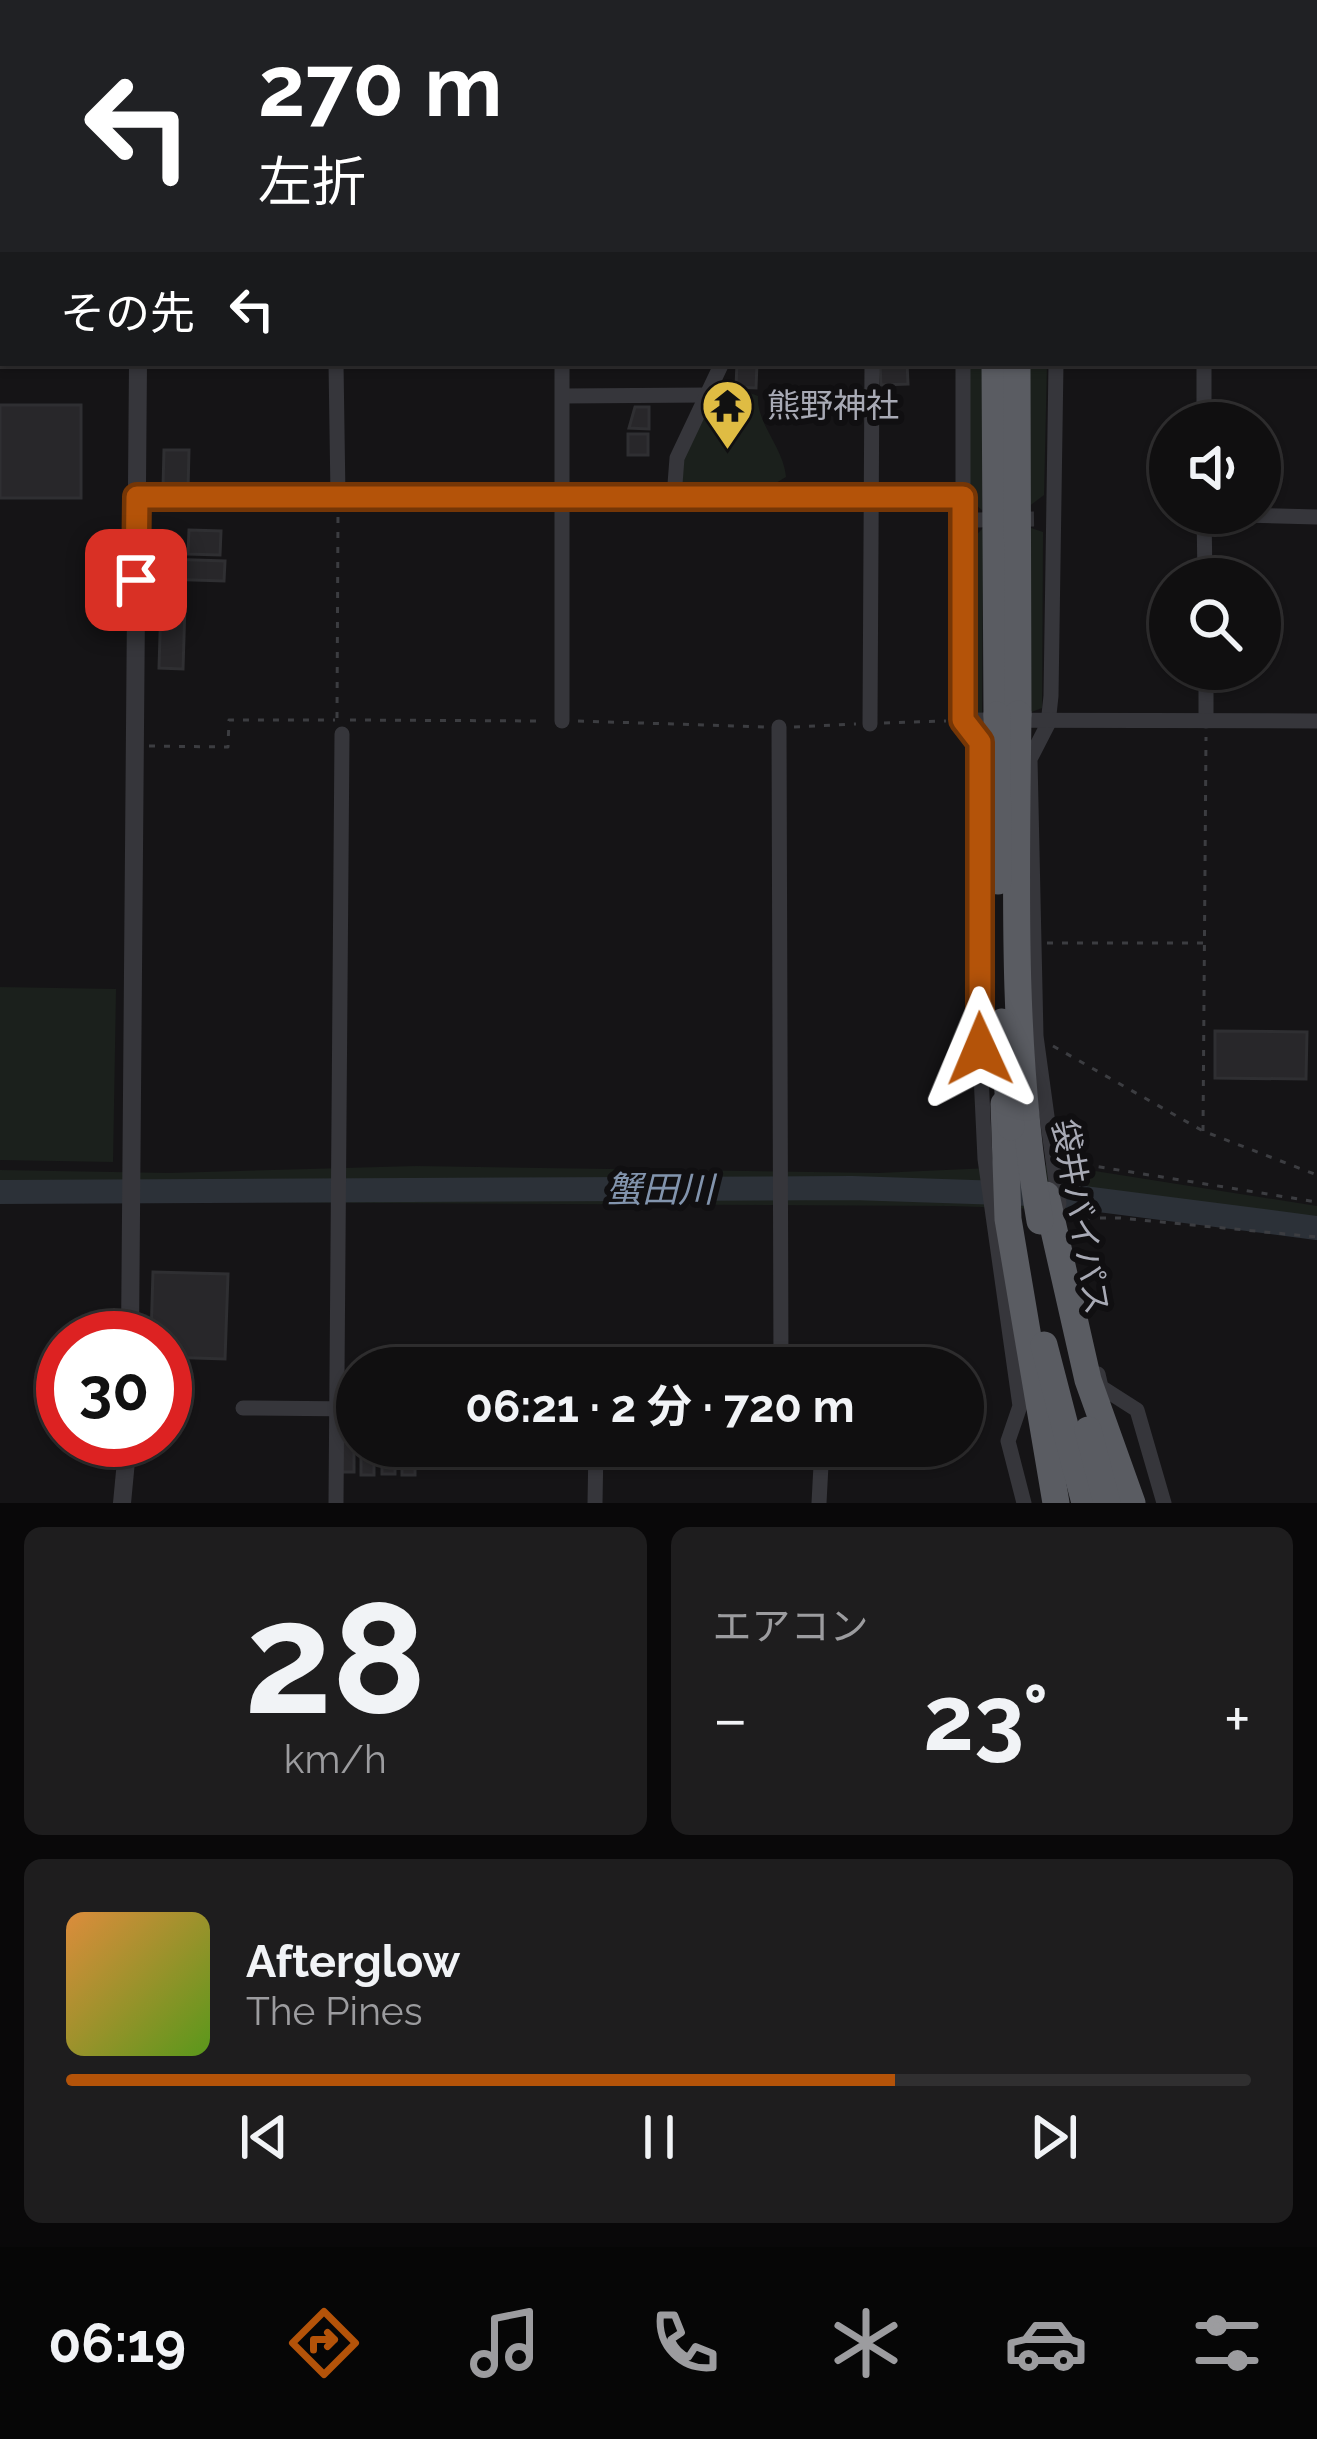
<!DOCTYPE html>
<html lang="ja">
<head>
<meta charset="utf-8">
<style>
  body { margin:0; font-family:Raleway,"Noto Sans JP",sans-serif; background:#1e1d1e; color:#f1f3f6; height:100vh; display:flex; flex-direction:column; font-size:45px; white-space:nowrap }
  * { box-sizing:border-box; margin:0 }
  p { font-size:39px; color:#9c9c9f }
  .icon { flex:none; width:66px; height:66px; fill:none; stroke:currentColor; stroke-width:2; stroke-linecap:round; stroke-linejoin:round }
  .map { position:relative; height:1503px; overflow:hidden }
  .sheet { display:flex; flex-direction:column; gap:24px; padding:24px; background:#090809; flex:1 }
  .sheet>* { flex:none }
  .top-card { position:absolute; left:0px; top:0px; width:1317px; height:366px; box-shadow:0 3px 9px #0004,0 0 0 3px #302f30; background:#202124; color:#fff; overflow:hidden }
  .controls { position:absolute; left:1149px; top:402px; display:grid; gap:24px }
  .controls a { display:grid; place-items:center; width:132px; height:132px; border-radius:50%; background:#100f10; box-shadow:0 3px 9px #0004,0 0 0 3px #302f30; font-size:60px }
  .speed { position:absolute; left:36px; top:1311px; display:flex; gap:24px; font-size:60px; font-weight:700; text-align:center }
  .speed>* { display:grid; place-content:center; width:156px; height:156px; border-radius:50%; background:#100f10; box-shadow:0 3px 9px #0004,0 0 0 3px #302f30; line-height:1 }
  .speed .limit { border:18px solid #d22; background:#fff; color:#111 }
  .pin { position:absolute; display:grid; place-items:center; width:102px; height:102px; color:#fff; margin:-51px; border-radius:24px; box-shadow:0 6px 18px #0006 }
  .me { position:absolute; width:132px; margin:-66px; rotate:359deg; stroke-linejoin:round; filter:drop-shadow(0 0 9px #0008) }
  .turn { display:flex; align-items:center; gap:42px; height:252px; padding:0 60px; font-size:54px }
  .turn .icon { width:156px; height:156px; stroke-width:2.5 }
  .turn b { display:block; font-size:84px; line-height:102px }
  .then { display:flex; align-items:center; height:114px; padding:0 60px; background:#0003; gap:24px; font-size:45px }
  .big { font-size:90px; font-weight:700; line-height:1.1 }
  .sheet .widget { flex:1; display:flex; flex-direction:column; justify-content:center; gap:18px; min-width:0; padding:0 42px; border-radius:18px; background:#1e1d1e }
  .sheet .dial { align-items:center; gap:0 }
  .dial b { font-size:156px; line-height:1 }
  .song { display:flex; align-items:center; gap:36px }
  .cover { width:144px; height:144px; border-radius:18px; background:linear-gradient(135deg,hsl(30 70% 55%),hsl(90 70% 35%)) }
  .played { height:12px; border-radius:6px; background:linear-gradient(90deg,#b45309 70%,#302f30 70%) }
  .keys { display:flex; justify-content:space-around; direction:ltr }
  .heat { display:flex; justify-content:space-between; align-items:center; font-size:66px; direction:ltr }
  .sheet .tiles { flex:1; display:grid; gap:24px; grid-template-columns:1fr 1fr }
  .widget:last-child { grid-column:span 2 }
  .trip { position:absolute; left:336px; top:1347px; width:648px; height:120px; border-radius:60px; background:#100f10; box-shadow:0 3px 9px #0004,0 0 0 3px #302f30; font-weight:700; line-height:120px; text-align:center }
  .dock { display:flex; height:192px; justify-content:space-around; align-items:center; background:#060606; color:#9c9c9f }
  .dock .icon { width:84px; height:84px }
  .dock .selected { color:#b45309 }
  .dock b { font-size:54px; color:#f1f3f6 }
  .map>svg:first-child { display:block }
  .green { fill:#1b201c }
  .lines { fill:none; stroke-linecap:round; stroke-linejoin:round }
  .river { stroke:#2c3138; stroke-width:24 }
  .building { fill:#28272a; stroke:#2f2f32; stroke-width:3 }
  .minor-tunnel { stroke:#323236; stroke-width:15; stroke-dasharray:15 8; stroke-linecap:butt }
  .path { stroke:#3c3d41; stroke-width:3; stroke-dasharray:6 9; stroke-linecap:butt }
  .minor { stroke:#36363b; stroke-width:15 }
  .tertiary { stroke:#36363b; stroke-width:18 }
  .trunk { stroke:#5a5c62; stroke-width:27 }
  .trunk-bridge { stroke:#5a5c62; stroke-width:27 }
  .route-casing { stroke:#753606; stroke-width:30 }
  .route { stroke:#b45309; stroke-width:21 }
  .labels { text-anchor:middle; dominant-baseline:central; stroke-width:12; stroke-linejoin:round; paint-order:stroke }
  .poi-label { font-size:33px; fill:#a8aab5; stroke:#100f11; text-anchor:start }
  .street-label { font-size:33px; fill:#a8aab5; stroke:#100f11 }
  .water-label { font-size:36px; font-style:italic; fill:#8294ad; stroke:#100f11 }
</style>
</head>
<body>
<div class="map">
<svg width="1317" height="1503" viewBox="0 0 1317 1503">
  <rect width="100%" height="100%" fill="#151416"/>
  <!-- green -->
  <g class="green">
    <path d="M970,363H983L982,510L968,499Z"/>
    <path d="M1028,363H1047L1044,495L1024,510Z"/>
    <path d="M723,383L758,396C756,423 784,448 786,477L764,490L691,491L676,476L708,400Z"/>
    <path d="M1025,526L1043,532L1042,708L1029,713Z"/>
    <path d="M983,528L982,719L963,715L969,543Z"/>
    <path d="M0,987L116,989L113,1162L0,1160Z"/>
    <path d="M1057,1165L1317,1206V1234L1093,1211L951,1206L0,1201V1170L169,1173L416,1166L878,1173Z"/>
  </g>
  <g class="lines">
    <!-- river -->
    <path class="river" d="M0,1192L852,1188L1060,1195L1317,1228"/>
  </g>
  <!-- building -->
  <g class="building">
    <path d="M737,363H757L756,388L736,387Z"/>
    <path d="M880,363H907L908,384L881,385Z"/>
    <rect x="0" y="405" width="81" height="93"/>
    <path d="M635,407H649V429L629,428Z"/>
    <rect x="628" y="434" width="20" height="21"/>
    <path d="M164,450H189L188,489L163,488Z"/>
    <path d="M189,530L221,531L220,555L188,554Z"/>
    <path d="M164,559L225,561L224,581L163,579Z"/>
    <path d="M161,603L185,604L183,669L159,668Z"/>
    <path d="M1215,1031L1307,1032L1306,1079L1215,1078Z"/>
    <path d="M153,1272L228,1274L225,1359L165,1357V1338H151Z"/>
    <path d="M341,1421H354V1472H340Z"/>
    <rect x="361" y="1446" width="13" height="29"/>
    <rect x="382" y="1446" width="13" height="28"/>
    <rect x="402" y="1446" width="13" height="29"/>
  </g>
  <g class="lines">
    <!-- minor-tunnel -->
    <path class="minor-tunnel" d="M977,520L1034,519"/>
    <!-- path -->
    <g class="path">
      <path d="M337,718L338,512"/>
      <path d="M350,720L545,721"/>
      <path d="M578,721L767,727"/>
      <path d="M884,723L946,721"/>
      <path d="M794,727L856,724"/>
      <path d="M149,746L228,747L229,720H335"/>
      <path d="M1047,943H1205"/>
      <path d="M1053,1046L1203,1131L1317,1175"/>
      <path d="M1203,1131L1206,737"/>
      <path d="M1069,1162L1317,1202"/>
      <path d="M1070,1218H1120L1317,1237"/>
    </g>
    <!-- minor -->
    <g class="minor">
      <path d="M264,0L265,3"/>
      <path d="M340,0L342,3"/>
      <path d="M950,0V3"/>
      <path d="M1205,0V3"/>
      <path d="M453,3V0"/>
      <path d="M606,3V0"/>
      <path d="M787,3V0"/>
      <path d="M1070,3V0"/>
      <path d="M0,294H3"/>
      <path d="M336,363L338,497"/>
      <path d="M963,363V720L980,742L978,1012L985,1159L1020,1406L1008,1441L1024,1503"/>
      <path d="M1056,363L1051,696L1048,724L1030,759L1036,1036L1059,1204"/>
      <path d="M563,396L708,395"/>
      <path d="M1204,423V363"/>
      <path d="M137,497H963"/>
      <path d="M674,497L677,458L722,363"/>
      <path d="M1204,513L1205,579"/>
      <path d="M1204,514L1317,517"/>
      <path d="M1206,669V721"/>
      <path d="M963,720L1317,721"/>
      <path d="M562,721V363"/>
      <path d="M870,724L872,363"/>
      <path d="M779,727L781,1368"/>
      <path d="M1098,1374L1101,1387L1137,1410L1164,1503"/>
      <path d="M243,1408L357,1409"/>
      <path d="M336,1503L342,734"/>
      <path d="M595,1503L596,1446"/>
      <path d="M819,1503L822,1446"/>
    </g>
    <!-- tertiary -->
    <g class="tertiary">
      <path d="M142,3V0"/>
      <path d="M1314,296H1317"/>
      <path d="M130,1338L138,363"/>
      <path d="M122,1503L128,1440"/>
    </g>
    <!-- trunk -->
    <g class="trunk">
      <path d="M982,3V0"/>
      <path d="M1035,3V0"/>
      <path d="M995,363L997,715"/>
      <path d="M1017,363L1018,714"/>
      <path d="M1004,1104L1008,1219L1056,1503"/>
      <path d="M1046,1195L1088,1380L1132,1503"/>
      <path d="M1044,1345L1085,1503"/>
      <path d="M1088,1430L1107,1503"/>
    </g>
    <!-- trunk-bridge -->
    <g class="trunk-bridge">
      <path d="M1018,714C1016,882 1011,1055 1040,1221"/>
      <path d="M997,715L998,881"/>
      <path d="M1002,1022L1011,1127"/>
    </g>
  </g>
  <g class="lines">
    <defs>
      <path id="route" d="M136,580L137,497H963V720L980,742V1049"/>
    </defs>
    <!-- route casing -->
    <use href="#route" class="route-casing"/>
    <!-- route -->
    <use href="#route" class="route"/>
  </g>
  <!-- icons -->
  <defs>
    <symbol id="temple-pin" viewBox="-11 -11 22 30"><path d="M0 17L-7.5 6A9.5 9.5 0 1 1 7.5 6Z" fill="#dfbc43" stroke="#100f11"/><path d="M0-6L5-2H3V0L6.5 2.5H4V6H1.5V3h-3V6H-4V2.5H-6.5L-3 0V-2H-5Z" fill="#111"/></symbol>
  </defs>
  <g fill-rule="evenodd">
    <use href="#temple-pin" x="698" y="376" width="59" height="81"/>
  </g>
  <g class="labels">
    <!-- poi labels -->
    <g class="poi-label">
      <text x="767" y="405">熊野神社</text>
    </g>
    <!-- street labels -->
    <g class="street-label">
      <text transform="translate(1081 1217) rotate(80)">袋井バイパス</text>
    </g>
    <!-- water labels -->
    <g class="water-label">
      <text x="660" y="1189">蟹田川</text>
    </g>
  </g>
</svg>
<div class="controls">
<a><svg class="icon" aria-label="sound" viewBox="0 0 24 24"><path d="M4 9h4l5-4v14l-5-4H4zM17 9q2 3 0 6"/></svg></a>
<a><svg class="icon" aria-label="search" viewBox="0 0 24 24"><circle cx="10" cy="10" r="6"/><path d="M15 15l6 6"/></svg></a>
</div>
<div class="speed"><div class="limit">30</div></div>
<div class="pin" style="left:136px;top:580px;background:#d93025"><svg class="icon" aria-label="arrive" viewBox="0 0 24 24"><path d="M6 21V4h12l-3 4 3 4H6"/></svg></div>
<svg class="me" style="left:980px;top:1049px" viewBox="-20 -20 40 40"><path d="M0-17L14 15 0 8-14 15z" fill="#b45309" stroke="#fff" stroke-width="4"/></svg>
<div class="trip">06:21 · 2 分 · 720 m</div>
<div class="top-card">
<div class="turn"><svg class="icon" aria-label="left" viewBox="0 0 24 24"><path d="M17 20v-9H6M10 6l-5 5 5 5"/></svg><div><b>270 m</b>左折</div></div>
<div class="then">その先<svg class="icon" aria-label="left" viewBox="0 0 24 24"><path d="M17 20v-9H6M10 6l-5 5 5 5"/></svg></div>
</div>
</div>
<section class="sheet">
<div class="tiles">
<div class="widget dial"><b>28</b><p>km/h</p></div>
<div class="widget"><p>エアコン</p>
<div class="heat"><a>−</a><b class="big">23°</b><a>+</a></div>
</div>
<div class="widget">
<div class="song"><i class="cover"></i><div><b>Afterglow</b><p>The Pines</p></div></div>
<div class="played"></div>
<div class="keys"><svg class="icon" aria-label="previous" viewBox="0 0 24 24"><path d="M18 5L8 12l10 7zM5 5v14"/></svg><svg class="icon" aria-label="pause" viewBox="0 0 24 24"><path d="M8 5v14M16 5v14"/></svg><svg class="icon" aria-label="next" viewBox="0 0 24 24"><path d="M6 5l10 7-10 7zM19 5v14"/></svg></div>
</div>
</div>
</section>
<nav class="dock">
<b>06:19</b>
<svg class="icon selected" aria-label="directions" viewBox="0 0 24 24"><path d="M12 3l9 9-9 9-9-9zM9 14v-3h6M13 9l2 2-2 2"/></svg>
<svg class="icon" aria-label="music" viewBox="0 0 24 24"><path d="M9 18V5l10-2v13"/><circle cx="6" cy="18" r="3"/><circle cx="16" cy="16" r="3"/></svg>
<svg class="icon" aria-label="phone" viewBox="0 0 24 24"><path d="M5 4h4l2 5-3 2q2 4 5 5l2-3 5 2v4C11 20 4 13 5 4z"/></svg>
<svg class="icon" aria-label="climate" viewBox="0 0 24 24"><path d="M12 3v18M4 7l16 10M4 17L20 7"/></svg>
<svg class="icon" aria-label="car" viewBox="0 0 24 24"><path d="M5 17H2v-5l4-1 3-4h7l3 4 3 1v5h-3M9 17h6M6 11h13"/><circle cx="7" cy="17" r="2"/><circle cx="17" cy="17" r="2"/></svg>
<svg class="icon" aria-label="filters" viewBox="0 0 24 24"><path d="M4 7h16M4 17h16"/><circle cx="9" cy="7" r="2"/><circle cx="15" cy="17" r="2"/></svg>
</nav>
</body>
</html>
